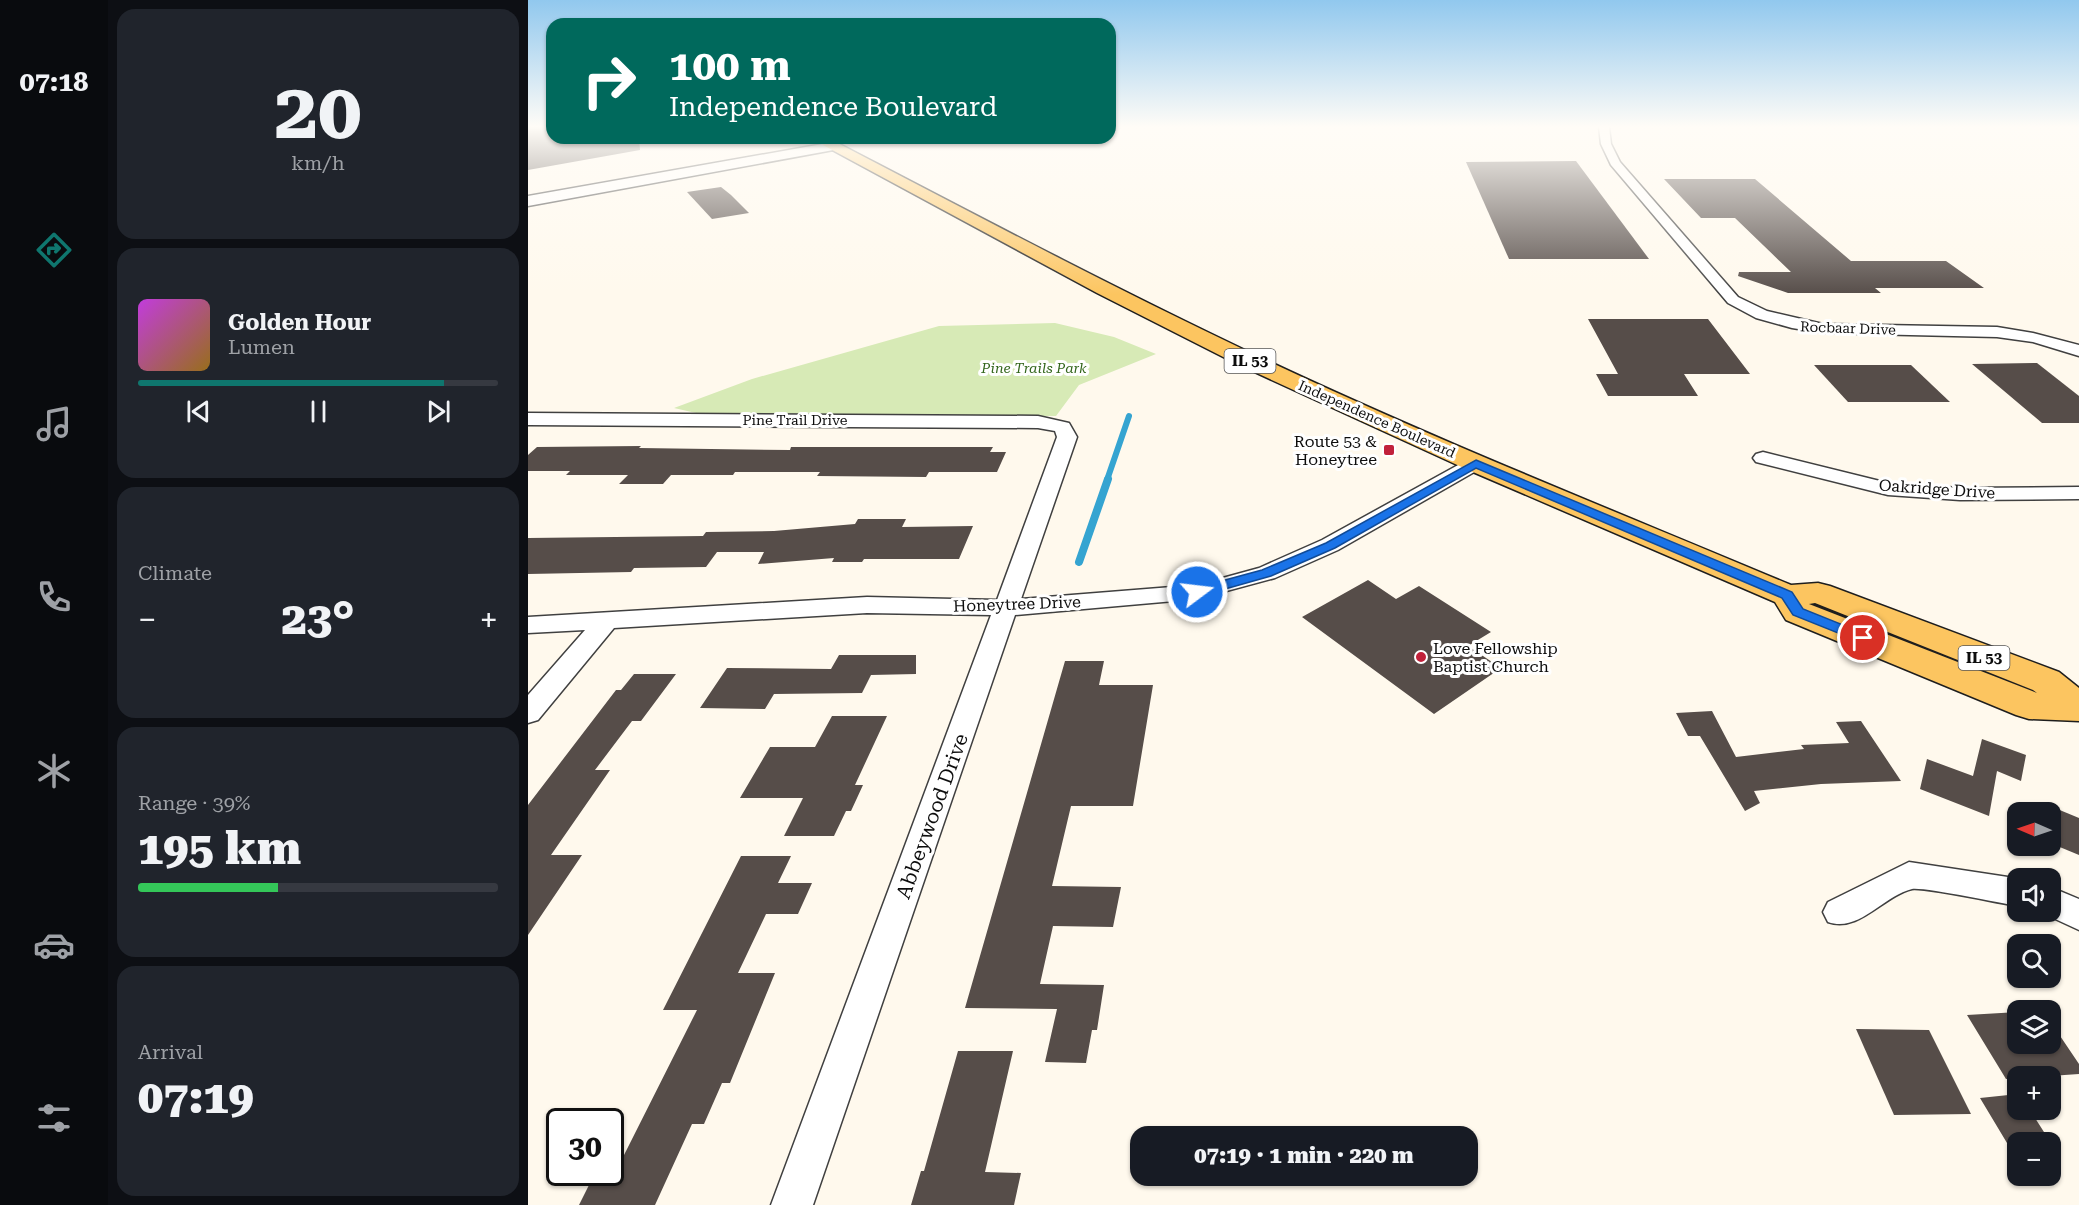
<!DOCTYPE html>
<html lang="en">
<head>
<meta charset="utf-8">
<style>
  body { margin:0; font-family:"Roboto Serif",serif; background:#20242c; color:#f1f3f6; height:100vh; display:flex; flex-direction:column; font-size:22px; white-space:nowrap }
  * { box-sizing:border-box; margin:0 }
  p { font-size:20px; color:#9ea1a6 }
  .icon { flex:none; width:33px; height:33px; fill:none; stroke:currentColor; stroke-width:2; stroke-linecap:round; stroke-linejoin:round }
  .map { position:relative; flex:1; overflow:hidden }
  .drawer { display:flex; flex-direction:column; gap:9px; padding:9px; background:#0d0f14; width:420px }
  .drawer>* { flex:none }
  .hud { position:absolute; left:18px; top:18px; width:570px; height:126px; border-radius:18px; box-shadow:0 2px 4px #0004; background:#00695c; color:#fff; overflow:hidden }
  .needle { width:39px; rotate:272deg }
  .buttons { position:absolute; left:1479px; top:802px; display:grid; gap:12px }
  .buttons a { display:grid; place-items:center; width:54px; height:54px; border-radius:12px; background:#171b24; box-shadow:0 2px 4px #0004; font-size:30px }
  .speed { position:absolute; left:18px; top:1108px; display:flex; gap:12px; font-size:30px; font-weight:700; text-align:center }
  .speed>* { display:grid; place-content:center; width:78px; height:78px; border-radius:50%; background:#171b24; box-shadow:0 2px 4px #0004; line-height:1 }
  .speed .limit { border:3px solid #111; border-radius:9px; background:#fff; color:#111 }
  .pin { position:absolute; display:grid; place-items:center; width:51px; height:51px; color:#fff; margin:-26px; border:3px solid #fff; border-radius:50%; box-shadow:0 2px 6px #0007 }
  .me { position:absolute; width:66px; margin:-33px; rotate:75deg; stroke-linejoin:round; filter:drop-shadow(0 0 4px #0008) }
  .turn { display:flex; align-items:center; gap:21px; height:126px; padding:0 24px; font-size:27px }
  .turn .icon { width:78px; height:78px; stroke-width:2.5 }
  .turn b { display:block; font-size:42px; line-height:51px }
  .big { font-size:45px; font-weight:800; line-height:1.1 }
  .drawer .widget { flex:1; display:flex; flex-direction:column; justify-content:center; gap:9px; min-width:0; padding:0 21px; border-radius:18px; background:#20242c }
  .drawer .dial { align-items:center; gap:0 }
  .dial b { font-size:78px; line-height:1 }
  .song { display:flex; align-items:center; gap:18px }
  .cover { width:72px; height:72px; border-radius:9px; background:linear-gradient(135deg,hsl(290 70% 55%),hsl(40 70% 35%)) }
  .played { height:6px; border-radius:3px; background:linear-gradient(90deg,#0f766e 85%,#363941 85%) }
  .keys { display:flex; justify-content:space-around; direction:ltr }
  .heat { display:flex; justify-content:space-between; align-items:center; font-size:33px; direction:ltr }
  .charge { height:9px; border-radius:4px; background:linear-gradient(90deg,#34c759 39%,#363941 0) }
  .trip { position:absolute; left:602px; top:1126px; width:348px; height:60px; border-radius:18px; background:#171b24; box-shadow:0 2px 4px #0004; font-weight:800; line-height:60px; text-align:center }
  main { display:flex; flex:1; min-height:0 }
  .tabs { display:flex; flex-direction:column; width:108px; justify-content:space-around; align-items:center; background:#090b0e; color:#9ea1a6 }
  .tabs .icon { width:42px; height:42px }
  .tabs .current { color:#0f766e }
  .tabs b { font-size:27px; color:#f1f3f6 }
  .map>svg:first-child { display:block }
  .green { fill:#d7eab6 }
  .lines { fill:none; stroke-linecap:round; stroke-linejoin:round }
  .stream-far1 { stroke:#35a4d1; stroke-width:6 }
  .stream { stroke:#35a4d1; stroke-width:8 }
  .building { fill:#564d49 }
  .minor-casing { stroke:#404040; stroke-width:3 }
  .tertiary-casing { stroke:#404040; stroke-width:3 }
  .primary-casing { stroke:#1e1e1e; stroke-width:3 }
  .minor { fill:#fff; fill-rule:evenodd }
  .tertiary { fill:#fff; fill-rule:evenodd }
  .primary { fill:#fcc560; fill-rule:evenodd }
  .route { fill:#1a73e8; stroke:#114b97; stroke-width:1.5 }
  .poi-dot { fill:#c1213a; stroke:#fff; stroke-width:2 }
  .labels { text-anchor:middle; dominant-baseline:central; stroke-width:6; stroke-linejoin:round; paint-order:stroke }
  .far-street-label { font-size:14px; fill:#0d0d0d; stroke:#fff }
  .far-park-label { font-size:14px; font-style:italic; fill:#33661c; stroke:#fff }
  .shield { fill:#fff; stroke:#565656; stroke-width:1.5 }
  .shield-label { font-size:15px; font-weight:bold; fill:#0d0d0d }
  .poi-label { font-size:16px; fill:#0d0d0d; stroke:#fff; text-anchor:end }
  .street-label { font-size:16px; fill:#0d0d0d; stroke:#fff }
  .near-street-label { font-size:20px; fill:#0d0d0d; stroke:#fff }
</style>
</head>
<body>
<main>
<nav class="tabs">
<b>07:18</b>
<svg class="icon current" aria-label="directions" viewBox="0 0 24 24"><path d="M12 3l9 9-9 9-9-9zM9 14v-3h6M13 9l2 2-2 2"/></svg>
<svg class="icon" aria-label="music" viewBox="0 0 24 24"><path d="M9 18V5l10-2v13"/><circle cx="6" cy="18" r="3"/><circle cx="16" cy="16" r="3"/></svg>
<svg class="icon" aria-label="phone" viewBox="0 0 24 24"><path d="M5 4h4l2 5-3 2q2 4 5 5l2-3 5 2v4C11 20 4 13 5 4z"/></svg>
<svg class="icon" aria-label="climate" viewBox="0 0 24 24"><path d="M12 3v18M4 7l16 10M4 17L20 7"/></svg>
<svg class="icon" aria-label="car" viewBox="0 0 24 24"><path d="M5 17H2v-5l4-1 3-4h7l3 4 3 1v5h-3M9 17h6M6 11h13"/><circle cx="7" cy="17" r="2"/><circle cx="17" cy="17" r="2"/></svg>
<svg class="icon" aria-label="filters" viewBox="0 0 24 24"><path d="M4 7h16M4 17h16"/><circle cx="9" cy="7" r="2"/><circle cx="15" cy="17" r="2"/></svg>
</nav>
<section class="drawer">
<div class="widget dial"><b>20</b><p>km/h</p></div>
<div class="widget">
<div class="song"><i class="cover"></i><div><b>Golden Hour</b><p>Lumen</p></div></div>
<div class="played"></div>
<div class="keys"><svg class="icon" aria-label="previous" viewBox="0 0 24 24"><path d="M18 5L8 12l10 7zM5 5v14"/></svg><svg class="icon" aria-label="pause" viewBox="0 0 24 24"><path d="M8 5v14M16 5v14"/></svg><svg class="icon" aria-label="next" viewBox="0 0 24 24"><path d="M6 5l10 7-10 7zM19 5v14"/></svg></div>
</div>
<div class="widget"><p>Climate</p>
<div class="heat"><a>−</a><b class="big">23°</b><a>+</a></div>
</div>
<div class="widget"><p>Range · 39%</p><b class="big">195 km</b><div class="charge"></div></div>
<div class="widget"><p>Arrival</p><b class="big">07:19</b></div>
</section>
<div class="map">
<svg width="1551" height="1205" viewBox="0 0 1551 1205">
  <rect width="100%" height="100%" fill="#fff9ed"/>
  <!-- green -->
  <path class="green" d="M527,323L586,337L628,354L551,385L528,416L168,413L146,408L224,379L411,326Z"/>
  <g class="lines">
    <!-- stream-far1 -->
    <path class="stream-far1" d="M579,480L601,416"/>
    <!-- stream -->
    <path class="stream" d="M551,562L580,479"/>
  </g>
  <!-- building -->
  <g class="building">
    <path d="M0,127H24V138H111L112,150L0,170Z"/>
    <path d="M1048,161L1121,259H981L938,162Z"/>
    <path d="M1136,179H1227L1323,261H1418L1456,288H1347L1353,293H1260L1210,276L1211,272H1263L1207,218H1173Z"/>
    <path d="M193,187L203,195L221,213L184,219L159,192Z"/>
    <path d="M1060,319H1180L1222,374H1156L1170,396H1080L1068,374H1090Z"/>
    <path d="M1509,363L1551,396V423H1514L1444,364Z"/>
    <path d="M1286,365H1383L1422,402H1320Z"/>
    <path d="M113,446L111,448L262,450L263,447H465L462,452H478L469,472H401L398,477L289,476L292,472H207L205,475H143L135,484H91L100,475H38L42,471H0V455L9,447Z"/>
    <path d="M330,519H378L374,527L445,526L431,559H336L334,562H304L306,558L230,564L236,552H189L178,567L106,568L103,572L0,574V538L175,536L178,532L246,531L327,524Z"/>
    <path d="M840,580L868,599L891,586L963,632L940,646L973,668L906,714L774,617Z"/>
    <path d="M311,655H388V674L343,675L334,693L246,694L237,709L172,708L199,668L303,669Z"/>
    <path d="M537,661H576L571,685H625L605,806H543L524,886L593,887L585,927L525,926L512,984L576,985L569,1030H564L558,1063L517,1062L529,1009L437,1008Z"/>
    <path d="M106,674H148L113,721H104L67,770H82L23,855H54L0,935V805L88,690H93Z"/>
    <path d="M1184,711L1208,757L1276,749L1273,745L1321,743L1308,722L1333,721L1373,781L1293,784L1226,791L1232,803L1217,811L1172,736H1160L1148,713Z"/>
    <path d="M304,716H359L327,785H335L323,811H318L306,836H256L275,798H212L242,747H287Z"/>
    <path d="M1454,739L1498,755L1493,781L1469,771L1461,816L1392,789L1399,759L1445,776Z"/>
    <path d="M1522,806L1551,818V855L1522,843Z"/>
    <path d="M213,856H263L250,883H284L270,914H238L210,973H247L202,1083H194L176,1124H164L127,1205H51L67,1173H82V1161H93L169,1010H135Z"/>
    <path d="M1490,1012V1044H1522V1021L1551,1064V1074L1478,1079L1439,1015Z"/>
    <path d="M1328,1029L1401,1030L1443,1114L1366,1115Z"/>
    <path d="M430,1051H485L457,1172L493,1173L486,1205H383L393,1171H396Z"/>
    <path d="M1490,1094V1110H1502L1523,1143H1479L1452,1098Z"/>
  </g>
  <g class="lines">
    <defs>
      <g id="minor">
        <path d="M1071,127H1081L1083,144L1092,162L1210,297L1239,311L1295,324L1469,327L1505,333L1551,345V356L1505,342L1469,337L1295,333L1264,328L1228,318L1200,303L1083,165L1073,144Z"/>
        <path d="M0,413L510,416L541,423L549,437L493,599L669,585L731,568L794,540L941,459H955L958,463L955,467L810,550L747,578L669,599L487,615L285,1205H243L463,615L339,613L86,628L10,720L0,723V695L57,630L0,633V617L339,597L469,600L529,437L527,431L510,428L0,425Z"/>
        <path d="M1235,452L1360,483L1432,488L1551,487V499L1432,500L1360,495L1228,462L1225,458L1228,454Z"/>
        <path d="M1381,862L1493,879H1490V906C1471,903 1396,887 1384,889C1355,896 1331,933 1300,922L1295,912L1300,902Z"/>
        <path d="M1522,887L1551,899V930L1512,912H1522Z"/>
      </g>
      <path id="tertiary" d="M306,142L313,146L311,149L0,206V196Z"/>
      <path id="primary" d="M282,138H300C440,211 580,285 723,353C900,437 1082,509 1263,585L1290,583L1302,586L1531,672L1551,688V721L1501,719L1488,715L1258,620L1247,602L938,469L709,364L569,293ZM1287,603L1505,690L1509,693L1281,604Z"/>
    </defs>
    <!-- minor casing -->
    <use href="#minor" class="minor-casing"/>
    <!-- tertiary casing -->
    <use href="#tertiary" class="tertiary-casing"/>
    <!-- primary casing -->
    <use href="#primary" class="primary-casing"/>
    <!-- minor -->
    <use href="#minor" class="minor"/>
    <!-- tertiary -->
    <use href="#tertiary" class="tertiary"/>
    <!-- primary -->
    <use href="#primary" class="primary"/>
  </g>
  <!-- sky -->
  <linearGradient id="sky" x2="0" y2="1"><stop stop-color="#91c8ee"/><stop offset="0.43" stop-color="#fffcf7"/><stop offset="1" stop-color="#fffcf7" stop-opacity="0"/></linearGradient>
  <rect width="1551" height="295" fill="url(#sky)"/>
  <!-- route -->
  <path class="route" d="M948,460L1264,592L1275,609L1340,635L1342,638L1335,643L1265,615L1254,598L948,468L807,548L743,576L669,597L662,592L664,589L734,570L798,543Z"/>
  <!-- markers -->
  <g class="poi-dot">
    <rect x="855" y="444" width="12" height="12" rx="3"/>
    <circle cx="893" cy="657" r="6"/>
  </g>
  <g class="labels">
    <!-- far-street labels -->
    <g class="far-street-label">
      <text transform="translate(1320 328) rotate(2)">Rocbaar Drive</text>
      <text transform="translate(849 419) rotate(24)">Independence Boulevard</text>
      <text x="267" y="420">Pine Trail Drive</text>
    </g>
    <!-- far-park labels -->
    <g class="far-park-label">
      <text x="506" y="368">Pine Trails Park</text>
    </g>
    <!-- shield labels -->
    <g class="shield">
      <rect x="696.5" y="349" width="51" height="24" rx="4.5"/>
      <rect x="1430.5" y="646" width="51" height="24" rx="4.5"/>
    </g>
    <g class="shield-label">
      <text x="722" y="361">IL 53</text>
      <text x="1456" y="658">IL 53</text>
    </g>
    <!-- poi labels -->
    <g class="poi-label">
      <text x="849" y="441">Route 53 &amp;<tspan x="849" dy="18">Honeytree</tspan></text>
      <text x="905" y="648" text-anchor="start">Love Fellowship<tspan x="905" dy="18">Baptist Church</tspan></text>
    </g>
    <!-- street labels -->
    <g class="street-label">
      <text transform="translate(1409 489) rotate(4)">Oakridge Drive</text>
      <text transform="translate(489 604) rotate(-2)">Honeytree Drive</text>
    </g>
    <!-- near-street labels -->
    <g class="near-street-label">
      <text transform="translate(404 816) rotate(-70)">Abbeywood Drive</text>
    </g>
  </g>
</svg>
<div class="buttons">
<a><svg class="needle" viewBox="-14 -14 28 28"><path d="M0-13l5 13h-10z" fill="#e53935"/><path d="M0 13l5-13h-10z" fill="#9ea1a6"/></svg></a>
<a><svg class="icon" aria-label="sound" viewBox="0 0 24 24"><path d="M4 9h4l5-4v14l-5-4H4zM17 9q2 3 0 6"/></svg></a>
<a><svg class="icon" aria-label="search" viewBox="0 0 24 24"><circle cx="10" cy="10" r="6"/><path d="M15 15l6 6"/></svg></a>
<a><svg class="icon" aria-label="layers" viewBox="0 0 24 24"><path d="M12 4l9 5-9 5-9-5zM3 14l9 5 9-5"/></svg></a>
<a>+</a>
<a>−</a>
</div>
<div class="speed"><div class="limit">30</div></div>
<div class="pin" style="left:1335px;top:638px;background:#d93025"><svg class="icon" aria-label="arrive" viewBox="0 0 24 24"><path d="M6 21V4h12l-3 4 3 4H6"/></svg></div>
<svg class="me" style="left:669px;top:592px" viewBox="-20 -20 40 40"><circle r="17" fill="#1a73e8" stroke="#fff" stroke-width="3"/><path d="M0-11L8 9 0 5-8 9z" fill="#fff"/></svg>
<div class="trip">07:19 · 1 min · 220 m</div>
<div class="hud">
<div class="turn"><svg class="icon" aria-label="right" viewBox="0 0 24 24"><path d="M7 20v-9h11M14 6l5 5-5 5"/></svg><div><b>100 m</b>Independence Boulevard</div></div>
</div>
</div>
</main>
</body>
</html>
